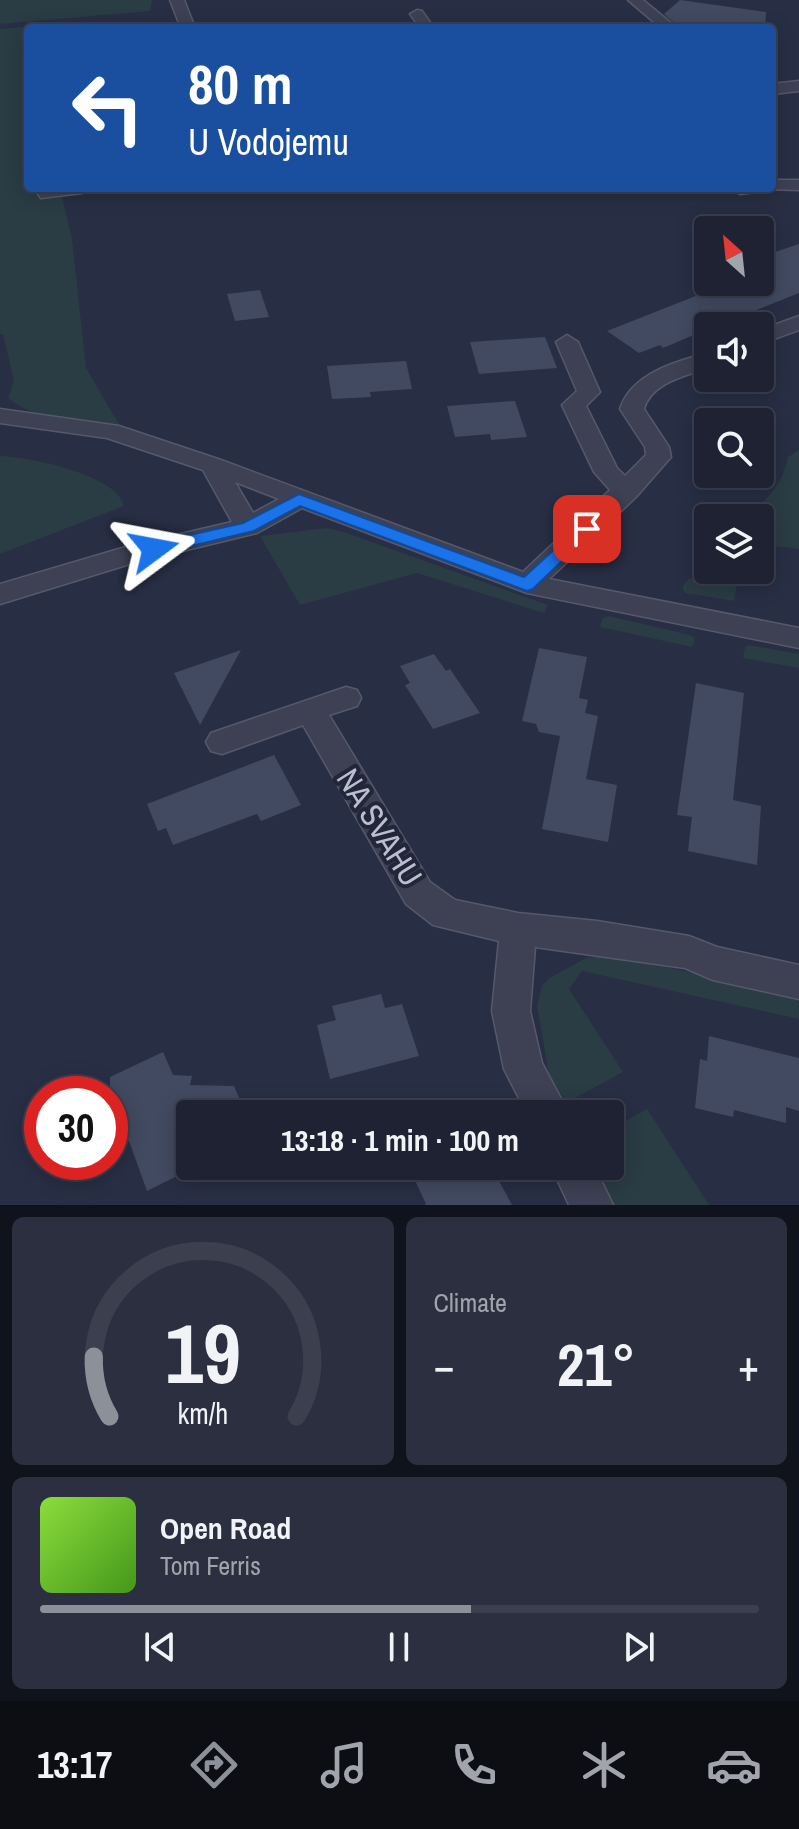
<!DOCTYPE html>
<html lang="en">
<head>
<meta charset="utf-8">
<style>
  body { margin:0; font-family:"Archivo Narrow",sans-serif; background:#2b2f3f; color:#f1f3f6; height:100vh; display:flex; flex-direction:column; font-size:30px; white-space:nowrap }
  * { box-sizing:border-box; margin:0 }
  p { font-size:26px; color:#a1a4ac }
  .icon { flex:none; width:44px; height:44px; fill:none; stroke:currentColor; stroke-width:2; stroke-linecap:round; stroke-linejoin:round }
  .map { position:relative; height:1205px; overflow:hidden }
  .sheet { display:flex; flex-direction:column; gap:12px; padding:12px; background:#10131c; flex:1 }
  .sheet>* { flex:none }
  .banner { position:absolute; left:24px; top:24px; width:752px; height:168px; border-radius:8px; box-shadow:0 4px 20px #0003,0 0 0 2px #3c3f4e; background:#1a4fa0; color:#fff; overflow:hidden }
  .needle { width:52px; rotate:333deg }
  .buttons { position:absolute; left:694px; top:216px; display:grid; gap:16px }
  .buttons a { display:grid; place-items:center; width:80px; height:80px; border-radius:8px; background:#1e2233; box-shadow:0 4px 20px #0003,0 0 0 2px #3c3f4e; font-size:40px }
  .speed { position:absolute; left:24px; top:1076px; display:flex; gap:16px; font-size:40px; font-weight:700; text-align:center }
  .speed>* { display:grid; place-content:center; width:104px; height:104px; border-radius:50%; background:#1e2233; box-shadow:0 4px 20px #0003,0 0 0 2px #3c3f4e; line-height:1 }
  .speed .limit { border:12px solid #d22; background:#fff; color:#111 }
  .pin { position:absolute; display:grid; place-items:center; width:68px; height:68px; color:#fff; margin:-34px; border-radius:16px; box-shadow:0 4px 12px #0006 }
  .me { position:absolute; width:88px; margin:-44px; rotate:77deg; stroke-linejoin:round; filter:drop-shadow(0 0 6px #0008) }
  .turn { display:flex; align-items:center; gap:28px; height:168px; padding:0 32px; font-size:36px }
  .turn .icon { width:104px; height:104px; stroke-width:2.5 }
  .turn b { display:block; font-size:56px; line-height:68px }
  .big { font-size:60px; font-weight:700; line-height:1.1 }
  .sheet .card { flex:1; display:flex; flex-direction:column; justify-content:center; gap:12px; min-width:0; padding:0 28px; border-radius:12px; background:#2b2f3f }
  .sheet .dial { align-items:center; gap:0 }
  .dial svg { height:208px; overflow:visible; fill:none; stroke:#3c3f4e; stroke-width:7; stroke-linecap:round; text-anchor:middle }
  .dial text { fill:#f1f3f6; stroke:none }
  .song { display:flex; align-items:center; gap:24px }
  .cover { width:96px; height:96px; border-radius:12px; background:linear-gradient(135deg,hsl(90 70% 55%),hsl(100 70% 35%)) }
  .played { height:8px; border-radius:4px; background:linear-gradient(90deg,#8c9099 60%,#3c3f4e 60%) }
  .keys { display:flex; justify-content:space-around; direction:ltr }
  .heat { display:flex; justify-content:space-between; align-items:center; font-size:44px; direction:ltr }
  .sheet .tiles { flex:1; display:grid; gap:12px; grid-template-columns:1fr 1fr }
  .card:last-child { grid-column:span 2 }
  .trip { position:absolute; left:176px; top:1100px; width:448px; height:80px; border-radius:8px; background:#1e2233; box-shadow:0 4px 20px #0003,0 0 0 2px #3c3f4e; font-weight:700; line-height:80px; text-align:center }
  .tabs { display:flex; height:128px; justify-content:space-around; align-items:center; background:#0c0e14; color:#a1a4ac }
  .tabs .icon { width:56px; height:56px }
  .tabs .selected { color:#8c9099 }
  .tabs b { font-size:36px; color:#f1f3f6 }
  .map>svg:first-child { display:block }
  .green { fill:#2a3c44 }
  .building { fill:#424a61 }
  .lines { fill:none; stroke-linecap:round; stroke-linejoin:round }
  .minor-casing { stroke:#55596b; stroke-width:3 }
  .minor { fill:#3d4153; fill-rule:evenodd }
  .route { fill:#1a73e8; stroke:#114b97; stroke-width:2 }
  .labels { text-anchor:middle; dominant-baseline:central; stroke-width:8; stroke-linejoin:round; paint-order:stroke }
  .near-street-label { font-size:32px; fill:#babecd; stroke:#212639 }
</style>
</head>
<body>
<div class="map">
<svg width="799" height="1205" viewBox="0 0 799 1205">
  <rect width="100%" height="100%" fill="#282e44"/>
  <!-- green -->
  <g class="green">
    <path d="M0,0H152L150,11L0,24Z"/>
    <path d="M22,27L28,52V188H60L72,239L86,368L120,426C85,425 35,421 8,398L14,381L3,334H0V29Z"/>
    <path d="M799,450V549L760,544V518H739C767,502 781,488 788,457Z"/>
    <path d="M0,456C28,457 117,474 124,506L0,554Z"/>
    <path d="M327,528L344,532L548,605L544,613L417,573L300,605L260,536Z"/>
    <path d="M704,577L737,582L734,601L685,593L682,587L688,579Z"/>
    <path d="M609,616L690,635L695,638L692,647L600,627L603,618Z"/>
    <path d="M749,645L799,654V668L743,658L745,647Z"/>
    <path d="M588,957H620L798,996L799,1019L582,971L569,989L623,1072L566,1103L549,1075L537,1005L542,986L549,978Z"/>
    <path d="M647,1109L709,1205H609L588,1166H610V1130Z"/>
  </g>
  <!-- building -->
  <g class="building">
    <path d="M680,0L766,12L765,28H680L664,14Z"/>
    <path d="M799,244V293L716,326H708V329L663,348L660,345L639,353L607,331L731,282H760V257Z"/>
    <path d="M260,290L269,317L235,321L227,294Z"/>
    <path d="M545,337L557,368L479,374L470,342Z"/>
    <path d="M406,361L412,389L370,392L371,397L332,399L327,366Z"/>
    <path d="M515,401L527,437L491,440L490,434L455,437L447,406Z"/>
    <path d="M539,648L587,657L579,698L588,700L585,713L598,716L586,779L617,785L608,842L542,829L560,736L539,732L536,724L522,721Z"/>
    <path d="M241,650L200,725L174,673Z"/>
    <path d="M434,654L446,671L450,669L480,713L433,729L405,685L410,683L400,666Z"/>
    <path d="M696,683L744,693L733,800L761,806L757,865L688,851L692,817L677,815Z"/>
    <path d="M274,755L301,805L261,821L257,814L173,845L166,828L158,831L147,804Z"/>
    <path d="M381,994L385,1008L402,1004L419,1056L330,1079L317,1025L336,1020L332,1006Z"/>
    <path d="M709,1036L799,1058V1111L786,1107V1123L734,1110L733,1117L695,1108L700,1059L707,1061Z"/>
    <path d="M163,1052L173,1075L192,1076L190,1085L234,1086L246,1114H190V1166H197L147,1191L129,1141L110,1151V1077Z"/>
    <path d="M432,1166H471L477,1176L492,1168L512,1205H424L426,1204L413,1176Z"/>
  </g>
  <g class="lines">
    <defs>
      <g id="minor">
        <path d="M170,0H184L195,28H181Z"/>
        <path d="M628,0H643L677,28H661Z"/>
        <path d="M417,10L422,11L434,28H420L410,14Z"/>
        <path d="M799,81V91L772,94V84Z"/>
        <path d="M772,180H799V190L766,189L772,188Z"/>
        <path d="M50,188H91L82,193L41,198L38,194L41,190Z"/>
        <path d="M759,188L756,192L740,194L731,189Z"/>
        <path d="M799,316V330L760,344V330Z"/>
        <path d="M567,335L578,342L600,392L586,406L617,468L625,476L646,455L645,447L620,409C631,374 676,361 708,353V368C685,376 651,383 644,409L669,447L671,457L636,497L549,579L799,628V648L527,593L302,508L257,533L133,563L0,604V584L129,546L232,522L203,470L107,438L0,423V409L119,426L221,460L523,572L610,490L594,472L562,405L577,391L556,342ZM235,482L279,499L253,513Z"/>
        <path d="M346,687L357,690L361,698L357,706L329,715L430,882L455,900L518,913L597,921L689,936L717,947L799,965V999L713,980L685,968L535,947L530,1011L542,1063L569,1114H527L504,1069L492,1011L499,941L433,925L406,904L303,725L222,754L211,751L206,742L211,733Z"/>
        <path d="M551,1166H594L613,1205H569Z"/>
      </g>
    </defs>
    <!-- minor casing -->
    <use href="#minor" class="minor-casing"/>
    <!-- minor -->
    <use href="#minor" class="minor"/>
  </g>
  <!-- route -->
  <path class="route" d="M299,494L524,577L581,525L587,523L595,529L533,589L527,591L300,506L254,531L154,555L145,549L154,543L243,523Z"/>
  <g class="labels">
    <!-- near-street labels -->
    <g class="near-street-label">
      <text transform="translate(380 827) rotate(58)">NA SVAHU</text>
    </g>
  </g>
</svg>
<div class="buttons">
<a><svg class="needle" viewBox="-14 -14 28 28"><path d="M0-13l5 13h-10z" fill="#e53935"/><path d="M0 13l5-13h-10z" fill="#a1a4ac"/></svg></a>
<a><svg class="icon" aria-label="sound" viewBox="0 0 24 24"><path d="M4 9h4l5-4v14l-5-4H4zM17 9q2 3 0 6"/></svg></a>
<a><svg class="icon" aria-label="search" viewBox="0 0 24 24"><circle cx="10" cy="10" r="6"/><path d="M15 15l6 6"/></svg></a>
<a><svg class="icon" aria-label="layers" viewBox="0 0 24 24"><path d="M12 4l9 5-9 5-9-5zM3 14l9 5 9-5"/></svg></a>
</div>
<div class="speed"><div class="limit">30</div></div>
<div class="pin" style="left:587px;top:529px;background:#d93025"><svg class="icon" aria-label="arrive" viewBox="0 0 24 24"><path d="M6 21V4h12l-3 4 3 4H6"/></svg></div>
<svg class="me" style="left:154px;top:549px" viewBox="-20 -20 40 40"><path d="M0-17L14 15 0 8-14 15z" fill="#1a73e8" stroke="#fff" stroke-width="4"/></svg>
<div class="trip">13:18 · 1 min · 100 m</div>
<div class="banner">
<div class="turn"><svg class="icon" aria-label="left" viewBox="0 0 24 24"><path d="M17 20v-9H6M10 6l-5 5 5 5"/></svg><div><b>80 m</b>U Vodojemu</div></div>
</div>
</div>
<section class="sheet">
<div class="tiles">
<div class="card dial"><svg viewBox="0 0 100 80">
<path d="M14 69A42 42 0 1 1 86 69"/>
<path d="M14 69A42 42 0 0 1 8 46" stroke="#8c9099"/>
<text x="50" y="56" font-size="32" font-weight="700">19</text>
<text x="50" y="72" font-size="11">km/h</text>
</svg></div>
<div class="card"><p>Climate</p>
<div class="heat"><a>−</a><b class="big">21°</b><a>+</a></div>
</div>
<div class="card">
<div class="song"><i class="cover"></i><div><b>Open Road</b><p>Tom Ferris</p></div></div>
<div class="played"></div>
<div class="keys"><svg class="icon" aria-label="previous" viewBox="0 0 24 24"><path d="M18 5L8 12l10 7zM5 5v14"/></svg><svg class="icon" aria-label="pause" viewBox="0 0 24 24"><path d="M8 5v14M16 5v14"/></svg><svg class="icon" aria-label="next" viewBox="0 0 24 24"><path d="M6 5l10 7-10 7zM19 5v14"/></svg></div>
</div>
</div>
</section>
<nav class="tabs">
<b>13:17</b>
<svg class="icon selected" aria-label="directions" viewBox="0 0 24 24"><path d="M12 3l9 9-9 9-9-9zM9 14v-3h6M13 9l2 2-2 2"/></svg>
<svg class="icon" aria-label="music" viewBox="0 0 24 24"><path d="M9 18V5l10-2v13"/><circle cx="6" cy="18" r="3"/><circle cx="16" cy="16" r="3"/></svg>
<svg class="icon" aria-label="phone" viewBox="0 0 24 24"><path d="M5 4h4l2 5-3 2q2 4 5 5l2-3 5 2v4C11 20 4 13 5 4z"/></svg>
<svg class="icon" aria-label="climate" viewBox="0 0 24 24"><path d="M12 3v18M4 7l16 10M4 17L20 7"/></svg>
<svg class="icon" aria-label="car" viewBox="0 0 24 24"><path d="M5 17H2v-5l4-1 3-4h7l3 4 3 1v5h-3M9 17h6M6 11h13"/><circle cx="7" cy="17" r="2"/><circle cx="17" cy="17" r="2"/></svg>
</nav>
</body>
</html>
